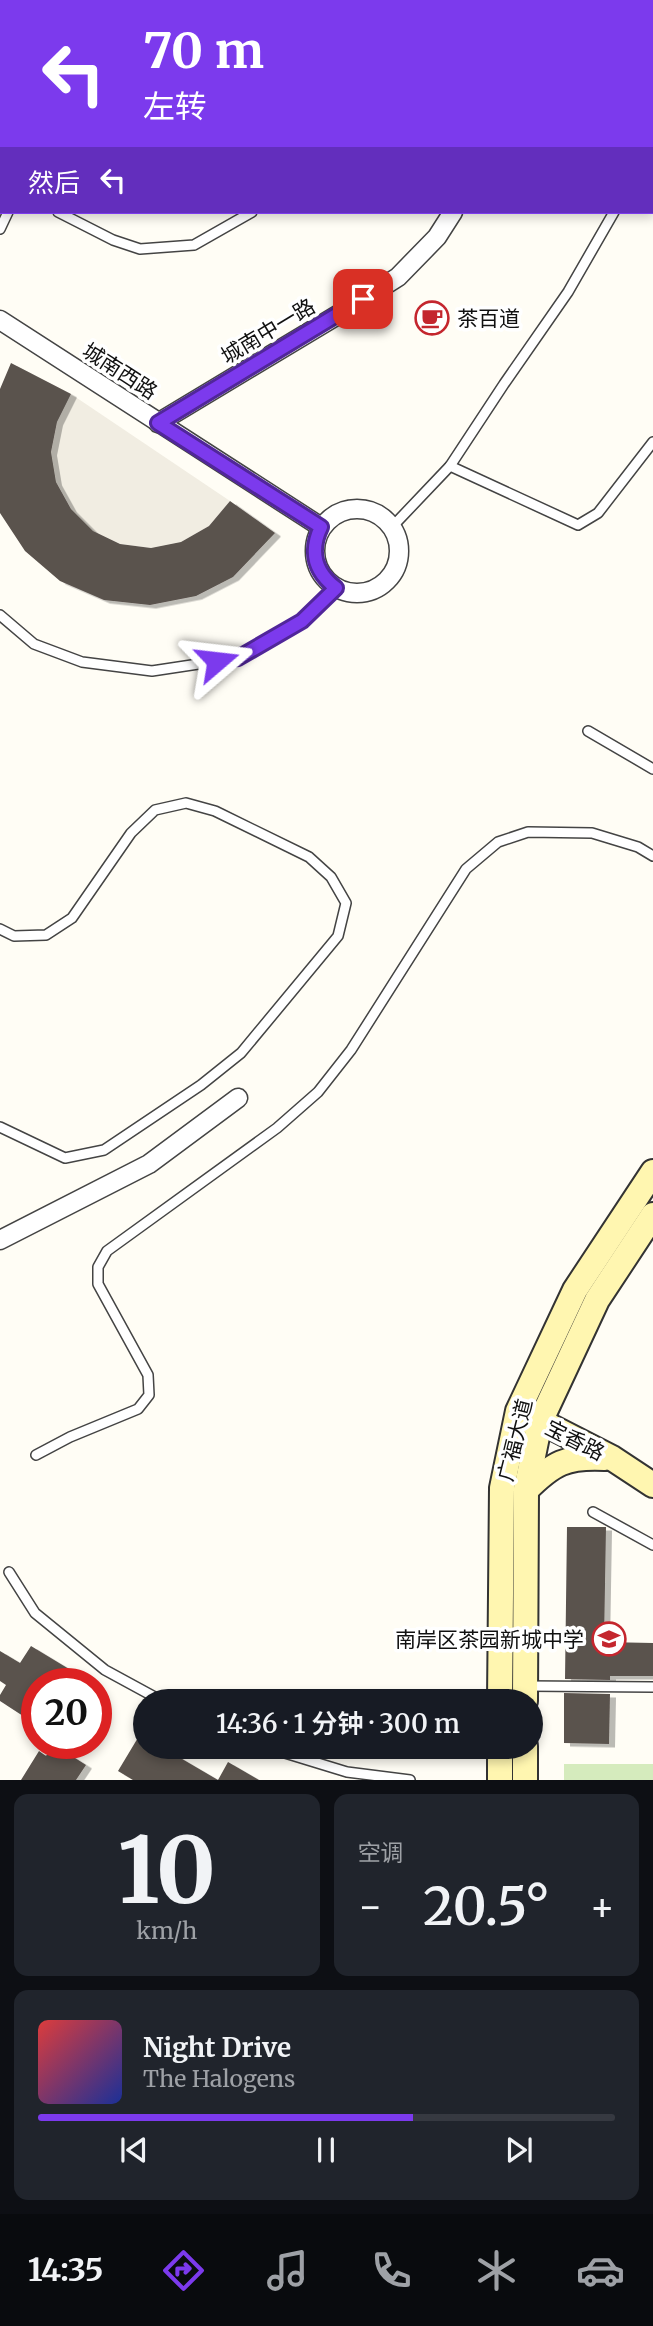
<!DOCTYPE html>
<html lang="zh">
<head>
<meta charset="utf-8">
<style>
  body { margin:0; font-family:Merriweather,"Noto Sans SC",serif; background:#20242c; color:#f1f3f6; height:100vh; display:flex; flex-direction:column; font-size:26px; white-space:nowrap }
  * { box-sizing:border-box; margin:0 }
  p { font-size:23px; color:#9ea1a6 }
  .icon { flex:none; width:38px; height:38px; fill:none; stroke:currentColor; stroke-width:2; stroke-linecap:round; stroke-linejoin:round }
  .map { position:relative; height:1780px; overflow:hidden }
  .side { display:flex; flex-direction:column; gap:14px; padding:14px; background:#0d0f14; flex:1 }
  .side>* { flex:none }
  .banner { position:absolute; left:0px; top:0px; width:654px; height:214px; box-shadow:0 4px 10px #0003; background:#7c3aed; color:#fff; overflow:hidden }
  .speed { position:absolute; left:21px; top:1668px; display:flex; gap:14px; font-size:35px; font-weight:700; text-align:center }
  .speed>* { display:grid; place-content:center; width:91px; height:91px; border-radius:50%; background:#171b24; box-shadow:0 4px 10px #0003; line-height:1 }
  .speed .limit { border:10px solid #d22; background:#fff; color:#111 }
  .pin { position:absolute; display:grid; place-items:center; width:60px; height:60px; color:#fff; margin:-30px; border-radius:14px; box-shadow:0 4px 10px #0006 }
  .me { position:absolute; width:77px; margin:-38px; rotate:73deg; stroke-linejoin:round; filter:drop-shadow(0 0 5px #0008) }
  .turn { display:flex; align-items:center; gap:24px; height:147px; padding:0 28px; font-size:32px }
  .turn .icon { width:91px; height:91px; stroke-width:2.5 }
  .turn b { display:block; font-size:49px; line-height:60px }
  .then { display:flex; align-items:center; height:66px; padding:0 28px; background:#0003; gap:14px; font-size:26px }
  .big { font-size:52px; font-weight:600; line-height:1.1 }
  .side .card { flex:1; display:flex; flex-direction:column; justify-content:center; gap:10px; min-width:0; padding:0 24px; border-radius:14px; background:#20242c }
  .side .dial { align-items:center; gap:0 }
  .dial b { font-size:91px; line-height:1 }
  .song { display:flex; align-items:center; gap:21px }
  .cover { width:84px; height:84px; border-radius:10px; background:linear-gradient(135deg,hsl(0 70% 55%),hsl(230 70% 35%)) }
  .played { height:7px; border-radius:4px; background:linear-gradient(90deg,#7c3aed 65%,#363941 65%) }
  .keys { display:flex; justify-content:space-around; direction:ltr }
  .heat { display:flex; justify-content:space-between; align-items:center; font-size:38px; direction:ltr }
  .side .tiles { flex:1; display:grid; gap:14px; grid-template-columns:1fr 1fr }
  .card:last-child { grid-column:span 2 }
  .trip { position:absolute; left:133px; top:1689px; width:410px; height:70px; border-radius:35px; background:#171b24; box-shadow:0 4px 10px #0003; font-weight:600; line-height:70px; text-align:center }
  .dock { display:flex; height:112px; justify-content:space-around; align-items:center; background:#090b0e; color:#9ea1a6 }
  .dock .icon { width:49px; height:49px }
  .dock .on { color:#7c3aed }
  .dock b { font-size:32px; color:#f1f3f6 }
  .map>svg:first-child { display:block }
  .green { fill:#d5ebbd }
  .plaza { fill:#f1ede2 }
  .building { fill:#5a524d; filter:url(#shadow) }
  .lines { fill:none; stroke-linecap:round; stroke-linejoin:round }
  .lane-casing { stroke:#444; stroke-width:12 }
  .street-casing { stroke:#444; stroke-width:21 }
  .secondary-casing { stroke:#333; stroke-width:28 }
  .lane { stroke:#fff; stroke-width:9 }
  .street { stroke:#fff; stroke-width:18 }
  .secondary { stroke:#fff6b0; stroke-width:24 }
  .route-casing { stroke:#51269a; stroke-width:18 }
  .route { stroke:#7c3aed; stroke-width:12 }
  .labels { text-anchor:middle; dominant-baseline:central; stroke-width:7; stroke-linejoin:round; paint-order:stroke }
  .poi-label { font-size:21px; fill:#111; stroke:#fff; text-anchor:start }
  .street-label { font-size:21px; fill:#111; stroke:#fff }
</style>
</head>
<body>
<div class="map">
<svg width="653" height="1780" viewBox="0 0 653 1780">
  <defs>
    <filter id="shadow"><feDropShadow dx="6" dy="3.5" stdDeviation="0" flood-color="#0004"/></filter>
  </defs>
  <rect width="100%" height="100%" fill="#fffdf5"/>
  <!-- green -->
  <rect class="green" x="564" y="1764" width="89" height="16"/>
  <!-- plaza -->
  <path class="plaza" d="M71,394L230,501L209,526L181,542L151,548L120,544L93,531L71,509L56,482L51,452L57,422Z"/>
  <!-- building -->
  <g class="building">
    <path d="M11,363L71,394L57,422L51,452L56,482L71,509L93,531L120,544L151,548L181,542L209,526L230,501L275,533L233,577L196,596L150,605L104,600L60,581L25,551L0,513V389Z"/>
    <path d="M567,1527H606L604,1642L653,1643V1676H610V1680L565,1679Z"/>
    <path d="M31,1646L69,1669L60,1684H37V1725L0,1701V1695L6,1685L0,1681V1651L20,1663Z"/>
    <path d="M564,1693L610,1694L609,1744L564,1743Z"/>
    <path d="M145,1726V1746H183L177,1756L218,1780L228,1762L259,1780H133L118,1771Z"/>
    <path d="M53,1744L86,1765L76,1780H21L39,1751L46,1756Z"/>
  </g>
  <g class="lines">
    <defs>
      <g id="lane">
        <path d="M86,2L87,0"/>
        <path d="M414,2V0"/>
        <path d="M0,171L2,161"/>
        <path d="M58,212L113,240L140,249L194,245L252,212"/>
        <path d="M0,229L8,212"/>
        <path d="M450,466L578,525L598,513L653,442"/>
        <path d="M392,527L450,466L504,384L568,292L614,212"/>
        <path d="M0,615L34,644L82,662L152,671L238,658L302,621L336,588"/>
        <path d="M588,731L653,769"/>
        <path d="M0,929L14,936L46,935L72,918L131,833L155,810L186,803L215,811L309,857L331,877L346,903L338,936L241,1053L201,1085L104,1150L65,1158L0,1127"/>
        <path d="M36,1455L70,1437L138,1409L149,1395L148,1375L98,1284V1267L107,1251L277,1128L318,1092L351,1050L466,869L498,842L528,832L592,833L638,847L653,856"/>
        <path d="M593,1512L653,1545"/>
        <path d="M9,1572L35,1613L105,1670L162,1701"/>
        <path d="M527,1686L653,1687"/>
        <path d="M262,1746L347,1772L410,1780"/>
      </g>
      <g id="street">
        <path d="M573,2L574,0"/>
        <path d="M0,320L321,527"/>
        <path d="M158,423L346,310L398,277L437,237L453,212"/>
        <circle cx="357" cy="551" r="42"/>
        <path d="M0,1240L149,1164L238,1098"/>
      </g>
      <g id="secondary">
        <path d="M528,1415L612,1458L653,1485"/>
        <path d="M526,1490C553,1463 566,1456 605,1458"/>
        <path d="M500,1701L502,1488L518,1411L575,1290L653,1172"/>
        <path d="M525,1701L526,1490L540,1422L597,1300L653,1215"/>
        <path d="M500,1780V1746"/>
        <path d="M525,1780V1746"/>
      </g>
    </defs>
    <!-- lane casing -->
    <use href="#lane" class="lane-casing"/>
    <!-- street casing -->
    <use href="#street" class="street-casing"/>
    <!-- secondary casing -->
    <use href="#secondary" class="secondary-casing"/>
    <!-- lane -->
    <use href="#lane" class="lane"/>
    <!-- street -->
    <use href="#street" class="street"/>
    <!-- secondary -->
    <use href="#secondary" class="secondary"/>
  </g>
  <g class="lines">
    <defs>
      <path id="route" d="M217,661L238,658L302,621L336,588C315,572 309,552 321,527L158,423L363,299"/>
    </defs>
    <!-- route casing -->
    <use href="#route" class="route-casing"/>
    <!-- route -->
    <use href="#route" class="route"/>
  </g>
  <!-- icons -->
  <defs>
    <symbol id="cafe-ring" viewBox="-11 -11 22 22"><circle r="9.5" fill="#fff" stroke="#c4262e" stroke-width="1.5"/><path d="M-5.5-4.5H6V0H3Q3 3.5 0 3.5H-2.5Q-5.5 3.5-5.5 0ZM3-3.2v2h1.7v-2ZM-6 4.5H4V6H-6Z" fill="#c4262e"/></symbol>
    <symbol id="school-ring" viewBox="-11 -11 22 22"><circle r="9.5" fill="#fff" stroke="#c4262e" stroke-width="1.5"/><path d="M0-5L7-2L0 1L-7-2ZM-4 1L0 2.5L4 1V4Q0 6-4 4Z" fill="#c4262e"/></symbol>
  </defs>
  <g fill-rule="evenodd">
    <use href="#cafe-ring" x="413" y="299" width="38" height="38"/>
    <use href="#school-ring" x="590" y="1620" width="38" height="38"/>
  </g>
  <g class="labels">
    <!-- poi labels -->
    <g class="poi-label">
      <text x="457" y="318">茶百道</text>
      <text x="584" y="1639" text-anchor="end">南岸区茶园新城中学</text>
    </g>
    <!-- street labels -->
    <g class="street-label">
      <text transform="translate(268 331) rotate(-31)">城南中一路</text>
      <text transform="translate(120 371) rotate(33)">城南西路</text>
      <text transform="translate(515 1440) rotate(-76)">广福大道</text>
      <text transform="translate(575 1440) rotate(27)">宝香路</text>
    </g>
  </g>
</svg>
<div class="speed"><div class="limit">20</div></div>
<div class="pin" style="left:363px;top:299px;background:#d93025"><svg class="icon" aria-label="arrive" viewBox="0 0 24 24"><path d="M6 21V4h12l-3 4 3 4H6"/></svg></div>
<svg class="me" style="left:217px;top:661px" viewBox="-20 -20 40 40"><path d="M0-17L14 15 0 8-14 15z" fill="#7c3aed" stroke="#fff" stroke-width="4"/></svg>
<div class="trip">14:36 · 1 分钟 · 300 m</div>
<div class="banner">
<div class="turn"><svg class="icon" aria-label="left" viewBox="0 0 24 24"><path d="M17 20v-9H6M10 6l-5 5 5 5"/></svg><div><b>70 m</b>左转</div></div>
<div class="then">然后<svg class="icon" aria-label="left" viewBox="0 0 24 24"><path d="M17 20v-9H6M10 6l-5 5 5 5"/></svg></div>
</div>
</div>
<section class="side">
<div class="tiles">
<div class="card dial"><b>10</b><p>km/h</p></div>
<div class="card"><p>空调</p>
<div class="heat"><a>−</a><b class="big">20.5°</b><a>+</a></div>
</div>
<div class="card">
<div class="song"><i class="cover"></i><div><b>Night Drive</b><p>The Halogens</p></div></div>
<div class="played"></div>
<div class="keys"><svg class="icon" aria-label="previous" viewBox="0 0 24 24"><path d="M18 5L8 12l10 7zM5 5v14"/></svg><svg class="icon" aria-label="pause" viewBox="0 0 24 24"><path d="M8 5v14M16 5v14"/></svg><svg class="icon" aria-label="next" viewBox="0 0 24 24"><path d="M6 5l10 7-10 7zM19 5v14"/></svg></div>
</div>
</div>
</section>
<nav class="dock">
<b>14:35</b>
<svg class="icon on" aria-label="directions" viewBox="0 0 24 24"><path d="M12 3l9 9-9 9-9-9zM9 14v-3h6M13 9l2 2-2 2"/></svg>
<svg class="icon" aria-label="music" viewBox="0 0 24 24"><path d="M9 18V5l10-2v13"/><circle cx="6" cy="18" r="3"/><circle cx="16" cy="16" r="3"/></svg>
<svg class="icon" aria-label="phone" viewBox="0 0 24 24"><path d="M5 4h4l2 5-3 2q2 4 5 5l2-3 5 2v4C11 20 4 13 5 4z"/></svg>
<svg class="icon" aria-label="climate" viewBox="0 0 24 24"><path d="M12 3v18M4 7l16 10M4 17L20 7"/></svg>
<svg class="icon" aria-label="car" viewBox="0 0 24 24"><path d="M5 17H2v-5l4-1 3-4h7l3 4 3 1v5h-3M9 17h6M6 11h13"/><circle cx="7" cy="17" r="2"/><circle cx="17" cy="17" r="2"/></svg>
</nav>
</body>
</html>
